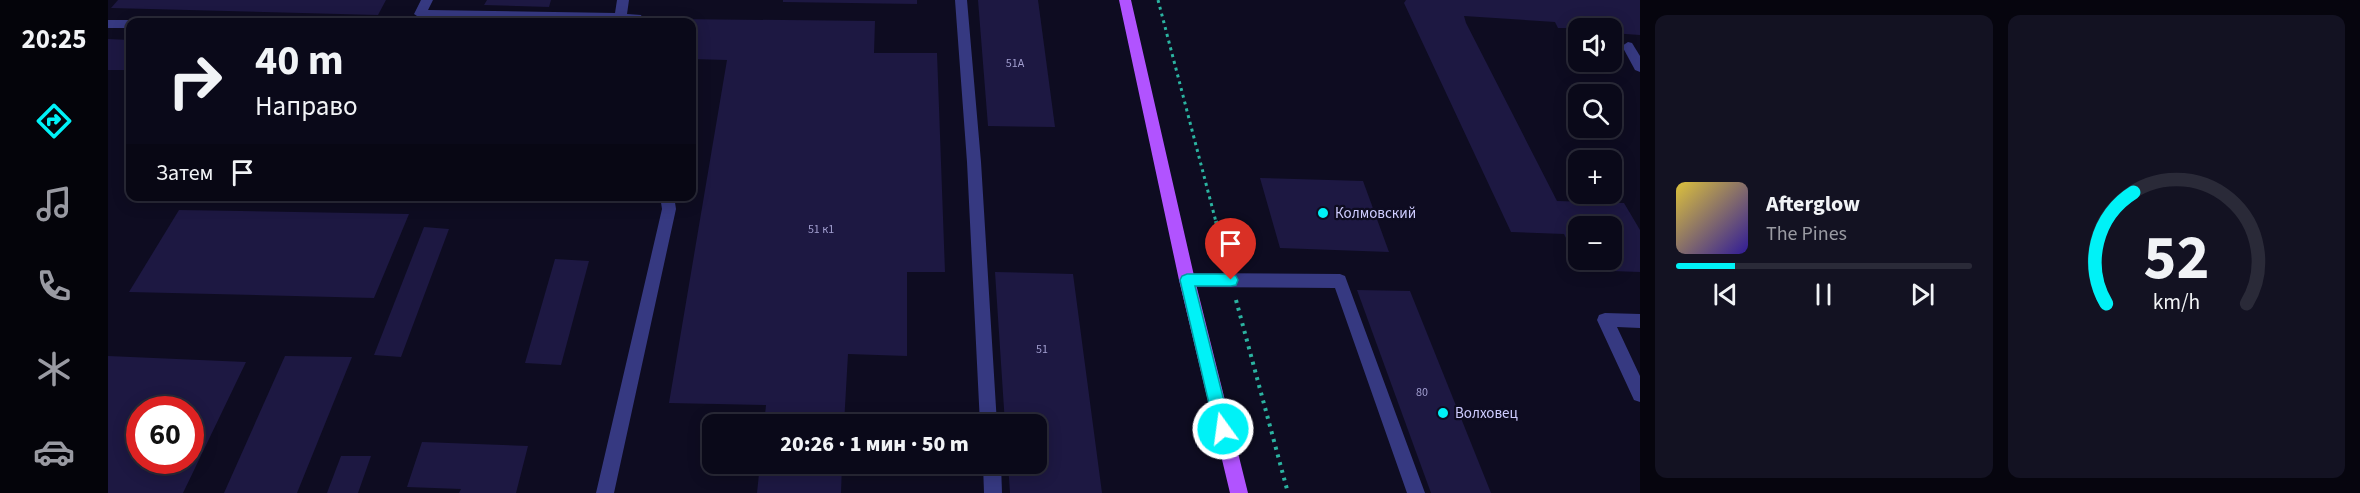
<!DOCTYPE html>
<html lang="ru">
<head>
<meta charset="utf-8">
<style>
  body { margin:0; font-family:"Source Sans 3",sans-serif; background:#131222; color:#f1f3f6; height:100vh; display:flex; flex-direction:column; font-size:22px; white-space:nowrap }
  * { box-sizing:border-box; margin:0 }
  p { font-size:20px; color:#999aa2 }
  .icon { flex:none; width:33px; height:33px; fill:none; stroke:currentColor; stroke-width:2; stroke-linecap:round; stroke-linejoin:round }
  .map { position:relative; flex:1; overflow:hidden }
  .details { display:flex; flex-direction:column; gap:15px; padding:15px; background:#06050e; width:720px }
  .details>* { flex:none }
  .hud { position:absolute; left:18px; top:18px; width:570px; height:183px; border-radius:12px; box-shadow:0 3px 15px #0003,0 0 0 2px #2a2a38; background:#0a0919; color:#f1f3f6; overflow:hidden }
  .buttons { position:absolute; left:1460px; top:18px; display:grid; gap:12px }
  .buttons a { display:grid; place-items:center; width:54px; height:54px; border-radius:12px; background:#0a0919; box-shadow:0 3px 15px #0003,0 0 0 2px #2a2a38; font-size:30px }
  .speed { position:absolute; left:18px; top:396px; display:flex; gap:12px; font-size:30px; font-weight:700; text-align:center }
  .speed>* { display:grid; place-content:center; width:78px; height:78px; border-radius:50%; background:#0a0919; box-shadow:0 3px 15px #0003,0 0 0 2px #2a2a38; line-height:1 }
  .speed .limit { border:9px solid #d22; background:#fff; color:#111 }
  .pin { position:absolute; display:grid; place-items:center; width:51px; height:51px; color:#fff; margin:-62px -26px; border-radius:50% 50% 50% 0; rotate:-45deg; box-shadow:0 0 6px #0007 }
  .pin .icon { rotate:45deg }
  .me { position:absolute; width:66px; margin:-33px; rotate:346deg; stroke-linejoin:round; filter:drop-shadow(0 0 4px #0008) }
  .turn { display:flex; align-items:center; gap:21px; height:126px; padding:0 30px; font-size:27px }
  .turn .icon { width:78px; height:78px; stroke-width:2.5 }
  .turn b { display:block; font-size:42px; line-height:51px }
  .then { display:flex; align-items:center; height:57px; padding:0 30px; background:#0003; gap:12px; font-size:22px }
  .details .widget { flex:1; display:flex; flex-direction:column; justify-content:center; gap:9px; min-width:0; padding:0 21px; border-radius:12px; background:#131222 }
  .details .dial { align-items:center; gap:0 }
  .dial svg { height:156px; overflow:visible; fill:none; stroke:#2a2a38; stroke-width:7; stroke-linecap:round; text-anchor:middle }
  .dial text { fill:#f1f3f6; stroke:none }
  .song { display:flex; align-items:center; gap:18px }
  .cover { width:72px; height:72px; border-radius:9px; background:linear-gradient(135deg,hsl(50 70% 55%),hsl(250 70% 35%)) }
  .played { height:6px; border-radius:3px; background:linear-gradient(90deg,#00f2f7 20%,#2a2a38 20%) }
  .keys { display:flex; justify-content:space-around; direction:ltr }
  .details .tiles { flex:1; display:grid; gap:15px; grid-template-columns:repeat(2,1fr) }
  .trip { position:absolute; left:594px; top:414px; width:345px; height:60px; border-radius:12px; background:#0a0919; box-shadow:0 3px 15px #0003,0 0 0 2px #2a2a38; font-weight:800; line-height:60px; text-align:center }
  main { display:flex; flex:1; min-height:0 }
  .dock { display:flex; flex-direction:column; width:108px; justify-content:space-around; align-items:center; background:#04040a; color:#999aa2 }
  .dock .icon { width:42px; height:42px }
  .dock .current { color:#00f2f7 }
  .dock b { font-size:27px; color:#f1f3f6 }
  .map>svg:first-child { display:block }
  .building { fill:#1d1842; fill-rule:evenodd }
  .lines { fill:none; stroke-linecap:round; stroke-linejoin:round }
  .path-far1 { stroke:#2bb4a1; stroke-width:3; stroke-dasharray:3 4; stroke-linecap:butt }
  .path { stroke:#2bb4a1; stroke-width:4; stroke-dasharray:3 5; stroke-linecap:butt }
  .minor { fill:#363981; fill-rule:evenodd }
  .major { fill:#b153ff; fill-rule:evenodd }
  .route { fill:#00f2f7; stroke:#009da1; stroke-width:1.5 }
  .poi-dot { fill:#00f2f7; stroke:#0e0c21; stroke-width:2 }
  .labels { text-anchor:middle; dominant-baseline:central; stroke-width:4.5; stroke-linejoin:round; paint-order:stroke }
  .number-label { font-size:12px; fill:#a29fd0 }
  .poi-label { font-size:15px; fill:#ceccff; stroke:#0e0c21; text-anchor:start }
</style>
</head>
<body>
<main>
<nav class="dock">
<b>20:25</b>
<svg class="icon current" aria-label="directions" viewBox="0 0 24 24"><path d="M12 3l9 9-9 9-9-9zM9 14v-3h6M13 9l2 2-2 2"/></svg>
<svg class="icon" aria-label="music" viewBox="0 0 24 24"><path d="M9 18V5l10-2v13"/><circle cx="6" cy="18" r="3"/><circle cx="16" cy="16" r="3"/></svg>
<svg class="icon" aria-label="phone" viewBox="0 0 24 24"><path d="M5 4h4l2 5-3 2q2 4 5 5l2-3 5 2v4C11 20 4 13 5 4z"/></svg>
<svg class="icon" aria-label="climate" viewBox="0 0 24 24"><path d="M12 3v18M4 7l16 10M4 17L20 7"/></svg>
<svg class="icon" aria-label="car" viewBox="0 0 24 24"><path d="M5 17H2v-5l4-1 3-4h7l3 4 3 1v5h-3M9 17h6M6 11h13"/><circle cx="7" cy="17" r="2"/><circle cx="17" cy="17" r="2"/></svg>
</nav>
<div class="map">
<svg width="1532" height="493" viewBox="0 0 1532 493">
  <rect width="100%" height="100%" fill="#0e0c21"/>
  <!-- building -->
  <g class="building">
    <path d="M10,0H278L270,15L3,8Z"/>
    <path d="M379,0H443L441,7L376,5Z"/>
    <path d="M675,0H809V4L675,2Z"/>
    <path d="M870,0H930L947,127L880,126Z"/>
    <path d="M1298,0H1532V35L1503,33V28H1450L1447,22L1356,16L1358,23L1449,201L1516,203L1532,230V272L1474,270L1456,234L1403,232L1296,3ZM1470,226H1503V260H1470Z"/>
    <path d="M568,19L767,21L766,53H829L837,272H799V356L740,354L736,424H656L658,405L561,403L619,60L584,59V22H567Z"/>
    <path d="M0,39L22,40V70H0Z"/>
    <path d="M1152,178L1255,181L1281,252L1172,248Z"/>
    <path d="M71,210L301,214L266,298L21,292Z"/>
    <path d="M316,227L341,229L293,357L266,355Z"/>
    <path d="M447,259L481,261L453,365L417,363Z"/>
    <path d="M887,272L965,274L994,493H902L900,464H928V424H897Z"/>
    <path d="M1249,290L1302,291L1383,493H1323Z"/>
    <path d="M0,356L138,362L75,493H0ZM32,410H82V460H32Z"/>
    <path d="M177,356L244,357L189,493H116Z"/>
    <path d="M314,442L420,446L408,493H351L353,489L299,487Z"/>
    <path d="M233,456H263L250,493H219Z"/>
    <path d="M652,464H734L733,493H649Z"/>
  </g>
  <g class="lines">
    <!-- path-far1 -->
    <path class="path-far1" d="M1050,0L1108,222"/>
    <!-- path -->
    <g class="path">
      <path d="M1108,221L1118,261"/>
      <path d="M1128,300L1180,493"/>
    </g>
    <!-- minor -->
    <g class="minor">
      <path d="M313,0H325L320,10L507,13L509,0H521L519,14L533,15L536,22L312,18L306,14Z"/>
      <path d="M847,0H859L873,162L889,424H872L859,162Z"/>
      <path d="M0,20H22L27,22H22V28H0Z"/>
      <path d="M1520,42L1524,43L1532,56V72L1527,70L1514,46Z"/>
      <path d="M552,196H566L568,209L506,493H488L554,209Z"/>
      <path d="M1079,273L1232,274L1237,276L1317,493H1299L1227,288L1079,287L1074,285L1071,280L1074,275Z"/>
      <path d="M1497,313L1532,314V328L1509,327L1532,376V402L1526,400L1489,320L1491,315Z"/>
      <path d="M875,464H893L894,493H876Z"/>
    </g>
    <!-- major -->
    <path class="major" d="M1011,0H1023L1087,280L1140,493H1122L1071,280Z"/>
  </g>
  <!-- route -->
  <path class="route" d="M1079,274H1123L1128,276L1130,280L1128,285L1123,286H1087L1123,429L1121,434L1115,436L1110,434L1107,429L1072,280L1074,276Z"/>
  <!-- markers -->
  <g class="poi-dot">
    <circle cx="1215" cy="213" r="6"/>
    <circle cx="1335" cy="413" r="6"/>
  </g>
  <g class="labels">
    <!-- number labels -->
    <g class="number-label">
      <text x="907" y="63">51А</text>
      <text x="713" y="229">51 к1</text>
      <text x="934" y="349">51</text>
      <text x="1314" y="392">80</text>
    </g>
    <!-- poi labels -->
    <g class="poi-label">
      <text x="1227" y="213">Колмовский</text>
      <text x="1347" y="413">Волховец</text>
    </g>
  </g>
</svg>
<div class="buttons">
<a><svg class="icon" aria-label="sound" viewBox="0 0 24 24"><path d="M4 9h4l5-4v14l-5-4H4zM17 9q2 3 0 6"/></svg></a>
<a><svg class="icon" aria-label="search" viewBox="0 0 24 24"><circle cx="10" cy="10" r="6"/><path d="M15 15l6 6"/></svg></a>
<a>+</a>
<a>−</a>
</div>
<div class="speed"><div class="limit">60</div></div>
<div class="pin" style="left:1123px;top:280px;background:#d93025"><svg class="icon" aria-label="arrive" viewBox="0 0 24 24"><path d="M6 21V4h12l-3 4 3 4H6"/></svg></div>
<svg class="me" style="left:1115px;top:429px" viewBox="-20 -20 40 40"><circle r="17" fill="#00f2f7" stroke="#fff" stroke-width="3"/><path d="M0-11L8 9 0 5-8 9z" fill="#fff"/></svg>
<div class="trip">20:26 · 1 мин · 50 m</div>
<div class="hud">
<div class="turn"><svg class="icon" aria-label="right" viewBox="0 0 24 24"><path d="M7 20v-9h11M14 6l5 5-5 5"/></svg><div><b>40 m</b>Направо</div></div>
<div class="then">Затем<svg class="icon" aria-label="arrive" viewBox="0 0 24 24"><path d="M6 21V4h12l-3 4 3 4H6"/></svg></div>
</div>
</div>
<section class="details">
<div class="tiles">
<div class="widget">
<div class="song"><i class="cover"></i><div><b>Afterglow</b><p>The Pines</p></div></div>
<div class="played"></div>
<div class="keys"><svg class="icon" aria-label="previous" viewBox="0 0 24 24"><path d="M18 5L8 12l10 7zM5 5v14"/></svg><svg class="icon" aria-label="pause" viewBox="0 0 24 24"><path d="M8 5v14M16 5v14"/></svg><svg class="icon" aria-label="next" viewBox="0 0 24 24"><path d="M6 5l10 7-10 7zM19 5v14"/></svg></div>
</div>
<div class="widget dial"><svg viewBox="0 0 100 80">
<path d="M14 69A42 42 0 1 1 86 69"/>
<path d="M14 69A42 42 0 0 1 28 12" stroke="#00f2f7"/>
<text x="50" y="56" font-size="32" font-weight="700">52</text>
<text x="50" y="72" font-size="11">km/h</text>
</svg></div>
</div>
</section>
</main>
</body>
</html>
